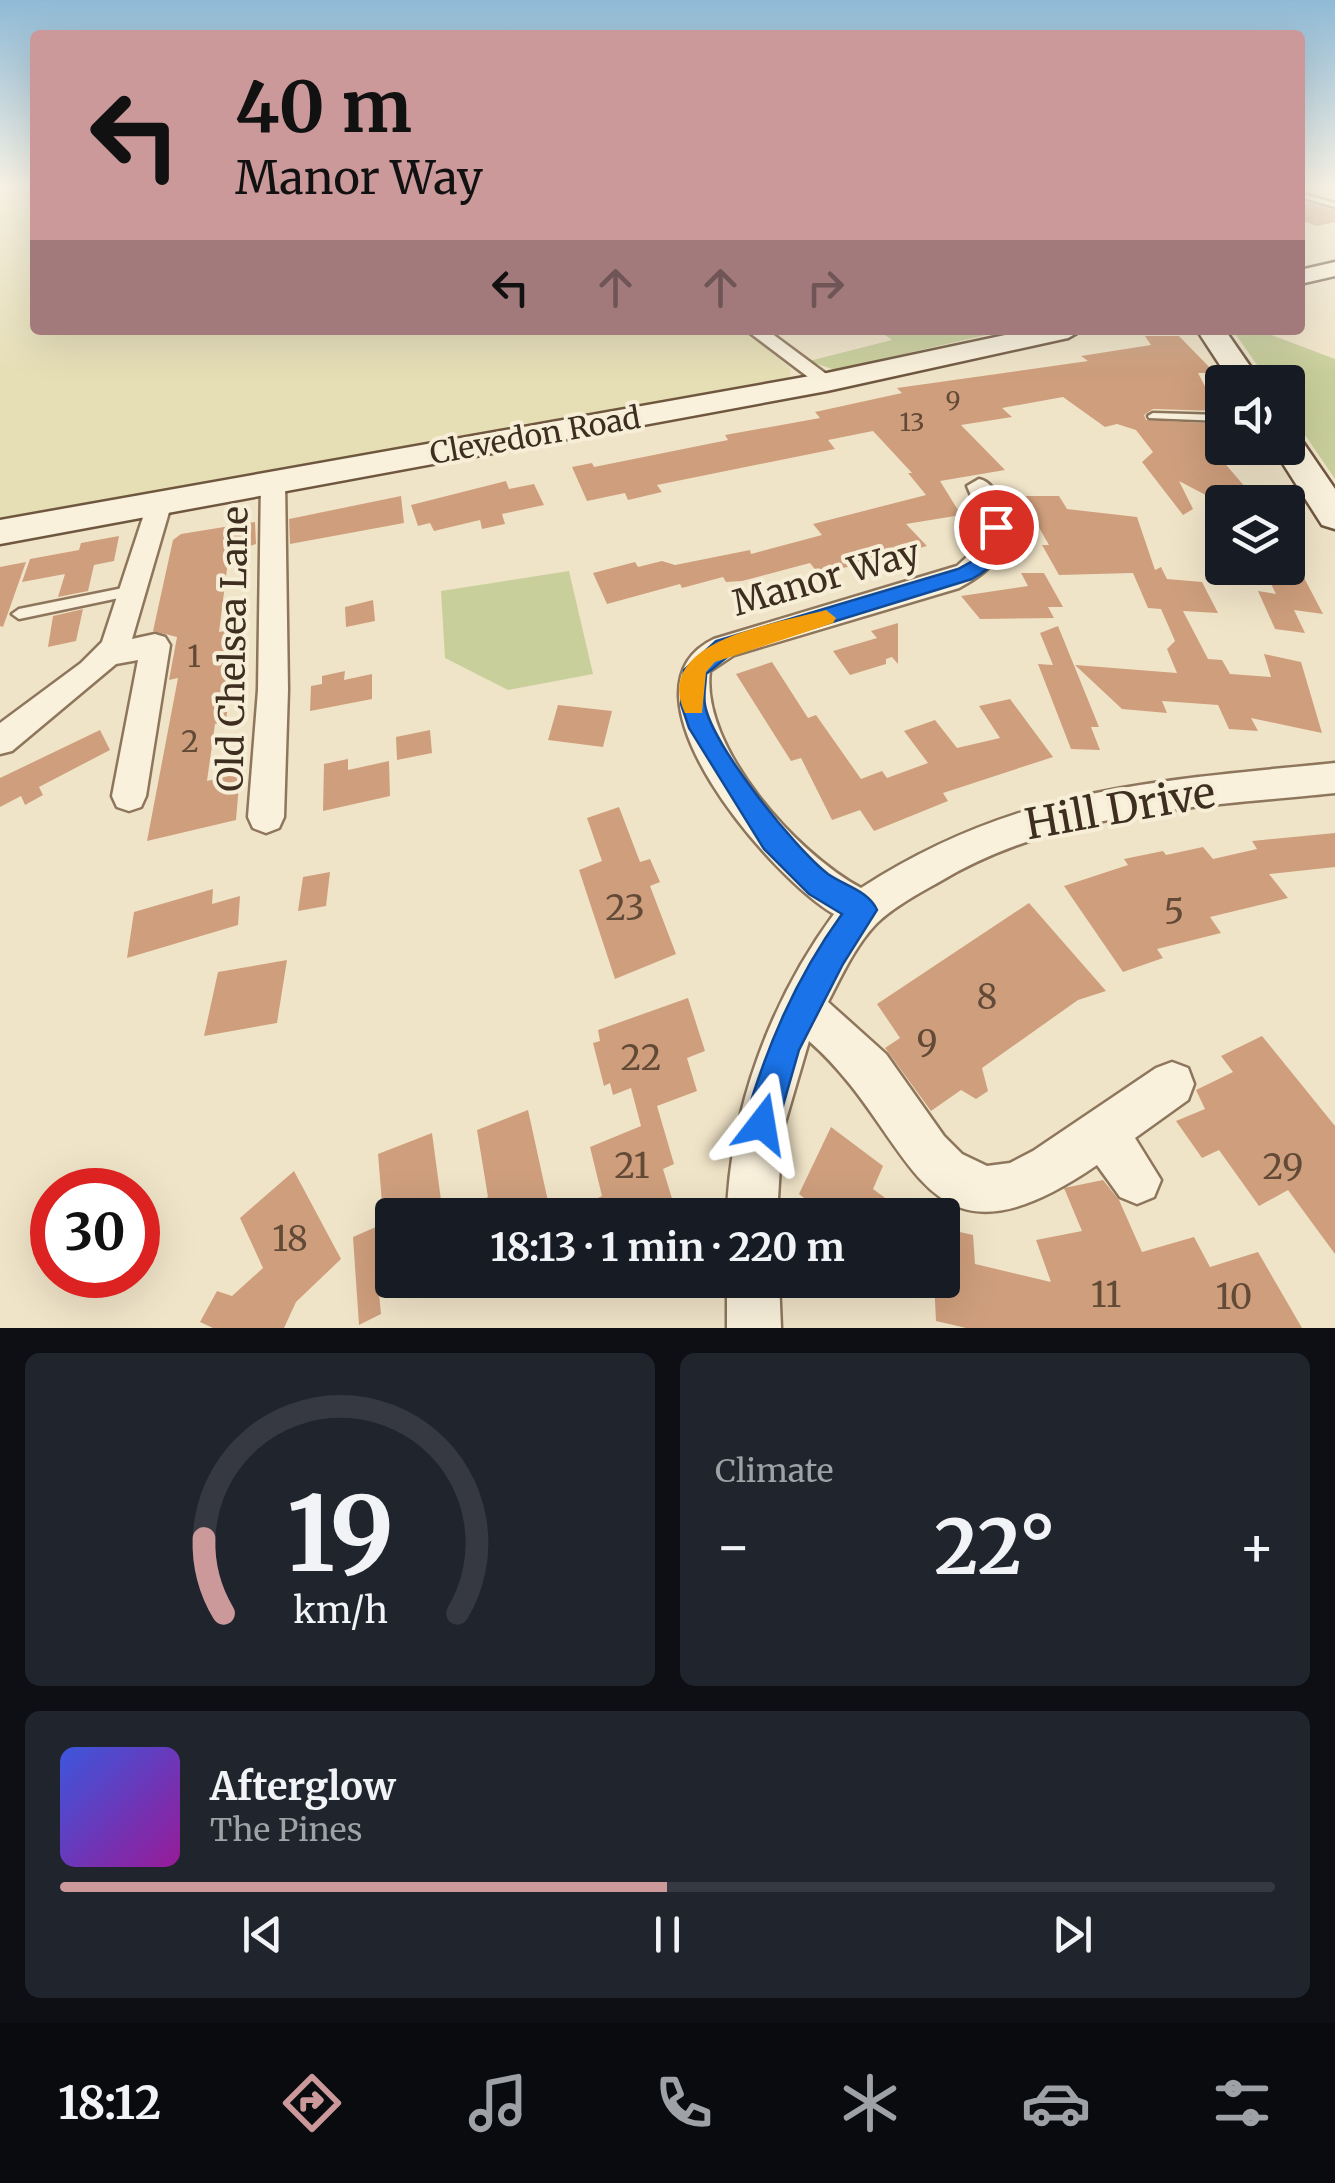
<!DOCTYPE html>
<html lang="en">
<head>
<meta charset="utf-8">
<style>
  body { margin:0; font-family:Merriweather,serif; background:#20242c; color:#f1f3f6; height:100vh; display:flex; flex-direction:column; font-size:38px; white-space:nowrap }
  * { box-sizing:border-box; margin:0 }
  p { font-size:32px; color:#9ea1a6 }
  .icon { flex:none; width:55px; height:55px; fill:none; stroke:currentColor; stroke-width:2; stroke-linecap:round; stroke-linejoin:round }
  .map { position:relative; height:1328px; overflow:hidden }
  .sheet { display:flex; flex-direction:column; gap:25px; padding:25px; background:#0d0f14; flex:1 }
  .sheet>* { flex:none }
  .hud { position:absolute; left:30px; top:30px; width:1275px; height:305px; border-radius:10px; box-shadow:0 10px 40px #0002; background:#cc999b; color:#111; overflow:hidden }
  .tools { position:absolute; left:1205px; top:365px; display:grid; gap:20px }
  .tools a { display:grid; place-items:center; width:100px; height:100px; border-radius:10px; background:#171b24; box-shadow:0 10px 40px #0002; font-size:50px }
  .speed { position:absolute; left:30px; top:1168px; display:flex; gap:20px; font-size:50px; font-weight:700; text-align:center }
  .speed>* { display:grid; place-content:center; width:130px; height:130px; border-radius:50%; background:#171b24; box-shadow:0 10px 40px #0002; line-height:1 }
  .speed .limit { border:15px solid #d22; background:#fff; color:#111 }
  .pin { position:absolute; display:grid; place-items:center; width:85px; height:85px; color:#fff; margin:-42px; border:5px solid #fff; border-radius:50%; box-shadow:0 2px 10px #0007 }
  .me { position:absolute; width:110px; margin:-55px; rotate:14deg; stroke-linejoin:round; filter:drop-shadow(0 0 8px #0008) }
  .turn { display:flex; align-items:center; gap:35px; height:210px; padding:0 40px; font-size:45px }
  .turn .icon { width:130px; height:130px; stroke-width:2.5 }
  .turn b { display:block; font-size:70px; line-height:85px }
  .lanes { display:flex; align-items:center; height:95px; padding:0 40px; background:#0003; justify-content:center; gap:50px; direction:ltr }
  .lanes .off { opacity:.35 }
  .big { font-size:75px; font-weight:700; line-height:1.1 }
  .sheet .card { flex:1; display:flex; flex-direction:column; justify-content:center; gap:15px; min-width:0; padding:0 35px; border-radius:15px; background:#20242c }
  .sheet .dial { align-items:center; gap:0 }
  .dial svg { height:260px; overflow:visible; fill:none; stroke:#363941; stroke-width:7; stroke-linecap:round; text-anchor:middle }
  .dial text { fill:#f1f3f6; stroke:none }
  .song { display:flex; align-items:center; gap:30px }
  .cover { width:120px; height:120px; border-radius:15px; background:linear-gradient(135deg,hsl(230 70% 55%),hsl(300 70% 35%)) }
  .played { height:10px; border-radius:5px; background:linear-gradient(90deg,#cc999b 50%,#363941 50%) }
  .keys { display:flex; justify-content:space-around; direction:ltr }
  .heat { display:flex; justify-content:space-between; align-items:center; font-size:55px; direction:ltr }
  .sheet .tiles { flex:1; display:grid; gap:25px; grid-template-columns:1fr 1fr }
  .card:last-child { grid-column:span 2 }
  .trip { position:absolute; left:375px; top:1198px; width:585px; height:100px; border-radius:10px; background:#171b24; box-shadow:0 10px 40px #0002; font-weight:700; line-height:100px; text-align:center }
  .tabs { display:flex; height:160px; justify-content:space-around; align-items:center; background:#090b0e; color:#9ea1a6 }
  .tabs .icon { width:70px; height:70px }
  .tabs .on { color:#cc999b }
  .tabs b { font-size:45px; color:#f1f3f6 }
  .map>svg:first-child { display:block }
  .farmland { fill:#e6deb5 }
  .green { fill:#c9cf9b }
  .building { fill:#cf9f7d }
  .lines { fill:none; stroke-linecap:round; stroke-linejoin:round }
  .service-casing { stroke:#8d765c; stroke-width:5 }
  .minor-casing { stroke:#8d765c; stroke-width:5 }
  .secondary-casing { stroke:#6f573f; stroke-width:5 }
  .service { fill:#faf1dc; fill-rule:evenodd }
  .minor { fill:#faf1dc; fill-rule:evenodd }
  .secondary { fill:#faf1dc; fill-rule:evenodd }
  .route { fill:#1a73e8; stroke:#114b97; stroke-width:2.5 }
  .slow { fill:#f59e0b }
  .labels { text-anchor:middle; dominant-baseline:central; stroke-width:8; stroke-linejoin:round; paint-order:stroke }
  .far-number-label { font-size:25px; fill:#624a37 }
  .far-street-label { font-size:30px; fill:#3d2e20; stroke:#f7eed8 }
  .number-label { font-size:30px; fill:#624a37 }
  .street-label { font-size:35px; fill:#3d2e20; stroke:#f7eed8 }
  .near-number-label { font-size:35px; fill:#624a37 }
  .near-street-label { font-size:42px; fill:#3d2e20; stroke:#f7eed8 }
</style>
</head>
<body>
<div class="map">
<svg width="1335" height="1328" viewBox="0 0 1335 1328">
  <rect width="100%" height="100%" fill="#f0e4c8"/>
  <!-- farmland -->
  <path class="farmland" d="M0,186H35V330H744L790,368V380L0,523Z"/>
  <!-- green -->
  <g class="green">
    <path d="M878,330H1007L835,370L809,361L892,340Z"/>
    <path d="M1234,332L1269,334L1335,359V479L1288,410V382H1269Z"/>
    <path d="M569,571L593,674L508,690L445,658L441,591Z"/>
  </g>
  <!-- building -->
  <g class="building">
    <path d="M1300,201L1335,210V222L1317,226L1300,220Z"/>
    <path d="M1145,336H1179L1215,373H1198L1218,411L1153,409L1144,415L1146,420L1222,424L1221,459L1258,502H1219L1179,481L1193,509L1183,515L1142,462L1153,452L1136,430L1117,424L1105,427L1063,397L1002,408L1012,417L961,425L1005,470L940,481L961,515L906,524L927,546L848,567L817,572L810,563L742,581L726,582L723,577L682,588L680,584L607,604L593,573L635,562L638,567L662,561L675,565L750,550L751,554L822,535L813,524L926,495L908,473H912L873,431L828,440L835,449L657,485L662,492L628,500L625,493L587,501L572,467L592,463L594,467L728,440L725,435L820,418L815,412L902,393L897,388L1088,361L1081,356L1151,345Z"/>
    <path d="M506,481L509,489L534,484L544,505L502,514L505,524L482,529L480,520L434,531L430,523L418,526L411,505Z"/>
    <path d="M401,496L404,523L290,544L289,519Z"/>
    <path d="M1021,496H1059L1067,509L1137,517L1155,570L1161,567L1167,579L1202,582L1218,613L1183,611L1208,659L1222,660L1230,674L1271,677L1264,654L1301,662L1322,733L1251,718L1258,731L1229,729L1218,705L1162,701L1167,713L1122,709L1075,665L1177,673L1167,649L1175,641L1161,609L1148,608L1133,573L1059,575L1042,545H1049Z"/>
    <path d="M255,522L256,544L229,553L219,632L229,630L224,672L232,670L226,721L215,724L207,781L240,773L236,820L147,841L178,678L169,680L177,637L153,631L173,540L181,534Z"/>
    <path d="M119,536L114,561L94,565L88,591L58,597L65,574L22,582L30,559L79,550L81,543Z"/>
    <path d="M1288,547L1323,614L1294,610L1305,633L1275,629L1258,591L1276,594L1267,576L1288,578Z"/>
    <path d="M26,562L3,627L0,626V567Z"/>
    <path d="M1021,573H1044L1063,607H1048L1054,618L980,619L961,596L1028,586Z"/>
    <path d="M373,600L375,621L346,627L345,607Z"/>
    <path d="M83,609L76,641L48,647L53,616Z"/>
    <path d="M898,623V664L892,657L886,659V664L850,675L833,651L877,638L871,631Z"/>
    <path d="M1058,626L1099,727H1091L1100,750L1071,749L1038,664L1053,665L1040,633Z"/>
    <path d="M772,662L808,718L816,715L861,779L882,771L887,778L928,763L904,731L935,720L957,748L1000,738L979,706L1010,699L1053,757L943,793L948,801L874,831L860,810L832,820L801,758L791,761L736,674Z"/>
    <path d="M345,671L344,680L372,674V699L310,711L311,686L322,684V676Z"/>
    <path d="M558,705L612,711L603,747L548,740Z"/>
    <path d="M100,730L110,750L39,787L43,795L25,805L21,796L0,807V778Z"/>
    <path d="M430,730L432,753L397,760L396,737Z"/>
    <path d="M348,759V770L389,761L390,796L323,811L324,764Z"/>
    <path d="M619,807L640,862L650,859L660,882L650,886L676,954L615,979L579,870L602,861L587,818Z"/>
    <path d="M1335,833V867L1269,874L1288,898L1210,917L1221,933L1157,949L1163,958L1123,972L1064,886L1128,865L1124,859L1163,851L1166,855L1203,847L1213,859L1257,849L1252,841Z"/>
    <path d="M330,872L326,906L298,911L303,877Z"/>
    <path d="M213,889L212,904L240,896L238,925L127,958L134,912Z"/>
    <path d="M1029,903L1106,991L1078,1000L982,1068L988,1091L976,1099L961,1090L931,1111L885,1048L900,1038L877,1004Z"/>
    <path d="M287,960L277,1023L204,1036L218,972Z"/>
    <path d="M688,998L705,1051L687,1058L697,1091L657,1106L674,1164L663,1169L677,1215H561L602,1196L590,1147L641,1126L631,1088L613,1095L610,1083L604,1086L593,1043L600,1041L598,1030Z"/>
    <path d="M1262,1036L1335,1126V1254L1288,1190L1259,1206L1219,1150L1202,1158L1176,1121L1205,1109L1196,1090L1233,1072L1221,1056Z"/>
    <path d="M528,1110L551,1215H446L488,1197L477,1130Z"/>
    <path d="M831,1127L883,1166L873,1189L908,1215H825L799,1194Z"/>
    <path d="M432,1133L443,1215H383L378,1154Z"/>
    <path d="M294,1171L341,1259L296,1302L284,1328H213L200,1322L217,1291L232,1296L263,1268L240,1218Z"/>
    <path d="M1103,1180L1119,1200L1142,1252L1194,1237L1210,1267L1258,1252L1302,1328H966L936,1321L934,1280H942V1228L973,1235L975,1264L1051,1282L1036,1240L1082,1231L1064,1188Z"/>
    <path d="M392,1220V1287L379,1293L381,1314L359,1325L353,1237Z"/>
  </g>
  <g class="lines">
    <defs>
      <g id="service">
        <path d="M1300,193L1335,203V207L1300,197Z"/>
        <path d="M1153,413L1222,415V421L1149,418L1148,416Z"/>
        <path d="M133,586L140,591L138,594L19,619L12,614L19,609Z"/>
      </g>
      <g id="minor">
        <path d="M746,330H767L837,382L820,386Z"/>
        <path d="M273,474L285,481L288,690L284,817L279,828L266,833L253,828L248,817L258,690L261,481Z"/>
        <path d="M979,479C991,482 994,490 999,501C1018,544 997,568 959,588L734,655L710,671C700,747 797,854 861,888C1017,787 1156,781 1335,763V793C1198,807 1060,810 939,882C918,894 893,907 876,924C855,946 842,975 828,1002L886,1054L944,1136L962,1154L987,1166L1010,1163L1033,1151L1156,1068L1172,1062L1188,1068L1194,1084L1188,1100L1135,1138L1161,1180L1154,1197L1137,1204L1120,1197L1097,1165C916,1289 920,1138 809,1041L782,1133L777,1215H727C730,1109 771,1000 834,914C774,880 607,690 714,639L957,566L981,544V519L967,486Z"/>
        <path d="M160,495L172,502L132,639L155,634L165,637L170,645L146,796L141,807L129,811L117,807L112,796L138,660L116,664L12,751L0,754V723L81,663L102,642L148,502Z"/>
        <path d="M727,1280H779L781,1328H727Z"/>
      </g>
      <g id="secondary">
        <path d="M1335,262V276L1300,284V270Z"/>
        <path d="M1029,330H1082L1068,338L827,391L0,544V520L827,373Z"/>
        <path d="M1197,330H1225L1261,382H1231Z"/>
        <path d="M1288,435L1300,438L1335,489V529L1322,525L1273,448H1288Z"/>
      </g>
    </defs>
    <!-- service casing -->
    <use href="#service" class="service-casing"/>
    <!-- minor casing -->
    <use href="#minor" class="minor-casing"/>
    <!-- secondary casing -->
    <use href="#secondary" class="secondary-casing"/>
    <!-- service -->
    <use href="#service" class="service"/>
    <!-- minor -->
    <use href="#minor" class="minor"/>
    <!-- secondary -->
    <use href="#secondary" class="secondary"/>
  </g>
  <!-- sky -->
  <linearGradient id="sky" x2="0" y2="1"><stop stop-color="#8fbad6"/><stop offset="0.5" stop-color="#f8f3e6"/><stop offset="1" stop-color="#f8f3e6" stop-opacity="0"/></linearGradient>
  <rect width="1335" height="372" fill="url(#sky)"/>
  <!-- route -->
  <path class="route" d="M996,521L1006,527C1005,554 995,566 972,579L732,653L706,674C706,683 703,695 705,705C712,745 795,849 828,874C845,886 869,891 877,910L843,964L799,1050L774,1137L762,1142L749,1137L744,1124C766,1048 795,979 842,914L809,894L764,849L689,728L681,704L684,670L716,641L958,569L978,558L986,527Z"/>
  <!-- slow -->
  <path class="slow" d="M826,610L836,618L833,623L715,662L706,672L702,713H685C650,639 781,623 826,610Z"/>
  <g class="labels">
    <!-- far-number labels -->
    <g class="far-number-label">
      <text x="953" y="400">9</text>
      <text x="912" y="422">13</text>
    </g>
    <!-- far-street labels -->
    <g class="far-street-label">
      <text transform="translate(535 435) rotate(-10)">Clevedon Road</text>
    </g>
    <!-- number labels -->
    <g class="number-label">
      <text x="194" y="656">1</text>
      <text x="190" y="741">2</text>
    </g>
    <!-- street labels -->
    <g class="street-label">
      <text transform="translate(826 578) rotate(-16)">Manor Way</text>
      <text transform="translate(233 649) rotate(-89)">Old Chelsea Lane</text>
    </g>
    <!-- near-number labels -->
    <g class="near-number-label">
      <text x="625" y="908">23</text>
      <text x="1174" y="912">5</text>
      <text x="987" y="997">8</text>
      <text x="927" y="1043">9</text>
      <text x="641" y="1058">22</text>
      <text x="632" y="1166">21</text>
      <text x="1283" y="1167">29</text>
      <text x="290" y="1239">18</text>
      <text x="1106" y="1295">11</text>
      <text x="1234" y="1297">10</text>
    </g>
    <!-- near-street labels -->
    <g class="near-street-label">
      <text transform="translate(1120 808) rotate(-10)">Hill Drive</text>
    </g>
  </g>
</svg>
<div class="tools">
<a><svg class="icon" aria-label="sound" viewBox="0 0 24 24"><path d="M4 9h4l5-4v14l-5-4H4zM17 9q2 3 0 6"/></svg></a>
<a><svg class="icon" aria-label="layers" viewBox="0 0 24 24"><path d="M12 4l9 5-9 5-9-5zM3 14l9 5 9-5"/></svg></a>
</div>
<div class="speed"><div class="limit">30</div></div>
<div class="pin" style="left:996px;top:527px;background:#d93025"><svg class="icon" aria-label="arrive" viewBox="0 0 24 24"><path d="M6 21V4h12l-3 4 3 4H6"/></svg></div>
<svg class="me" style="left:762px;top:1124px" viewBox="-20 -20 40 40"><path d="M0-17L14 15 0 8-14 15z" fill="#1a73e8" stroke="#fff" stroke-width="4"/></svg>
<div class="trip">18:13 · 1 min · 220 m</div>
<div class="hud">
<div class="turn"><svg class="icon" aria-label="left" viewBox="0 0 24 24"><path d="M17 20v-9H6M10 6l-5 5 5 5"/></svg><div><b>40 m</b>Manor Way</div></div>
<div class="lanes"><svg class="icon" aria-label="left" viewBox="0 0 24 24"><path d="M17 20v-9H6M10 6l-5 5 5 5"/></svg><svg class="icon off" aria-label="ahead" viewBox="0 0 24 24"><path d="M12 20V5M6 11l6-6 6 6"/></svg><svg class="icon off" aria-label="ahead" viewBox="0 0 24 24"><path d="M12 20V5M6 11l6-6 6 6"/></svg><svg class="icon off" aria-label="right" viewBox="0 0 24 24"><path d="M7 20v-9h11M14 6l5 5-5 5"/></svg></div>
</div>
</div>
<section class="sheet">
<div class="tiles">
<div class="card dial"><svg viewBox="0 0 100 80">
<path d="M14 69A42 42 0 1 1 86 69"/>
<path d="M14 69A42 42 0 0 1 8 46" stroke="#cc999b"/>
<text x="50" y="56" font-size="32" font-weight="700">19</text>
<text x="50" y="72" font-size="11">km/h</text>
</svg></div>
<div class="card"><p>Climate</p>
<div class="heat"><a>−</a><b class="big">22°</b><a>+</a></div>
</div>
<div class="card">
<div class="song"><i class="cover"></i><div><b>Afterglow</b><p>The Pines</p></div></div>
<div class="played"></div>
<div class="keys"><svg class="icon" aria-label="previous" viewBox="0 0 24 24"><path d="M18 5L8 12l10 7zM5 5v14"/></svg><svg class="icon" aria-label="pause" viewBox="0 0 24 24"><path d="M8 5v14M16 5v14"/></svg><svg class="icon" aria-label="next" viewBox="0 0 24 24"><path d="M6 5l10 7-10 7zM19 5v14"/></svg></div>
</div>
</div>
</section>
<nav class="tabs">
<b>18:12</b>
<svg class="icon on" aria-label="directions" viewBox="0 0 24 24"><path d="M12 3l9 9-9 9-9-9zM9 14v-3h6M13 9l2 2-2 2"/></svg>
<svg class="icon" aria-label="music" viewBox="0 0 24 24"><path d="M9 18V5l10-2v13"/><circle cx="6" cy="18" r="3"/><circle cx="16" cy="16" r="3"/></svg>
<svg class="icon" aria-label="phone" viewBox="0 0 24 24"><path d="M5 4h4l2 5-3 2q2 4 5 5l2-3 5 2v4C11 20 4 13 5 4z"/></svg>
<svg class="icon" aria-label="climate" viewBox="0 0 24 24"><path d="M12 3v18M4 7l16 10M4 17L20 7"/></svg>
<svg class="icon" aria-label="car" viewBox="0 0 24 24"><path d="M5 17H2v-5l4-1 3-4h7l3 4 3 1v5h-3M9 17h6M6 11h13"/><circle cx="7" cy="17" r="2"/><circle cx="17" cy="17" r="2"/></svg>
<svg class="icon" aria-label="filters" viewBox="0 0 24 24"><path d="M4 7h16M4 17h16"/><circle cx="9" cy="7" r="2"/><circle cx="15" cy="17" r="2"/></svg>
</nav>
</body>
</html>
